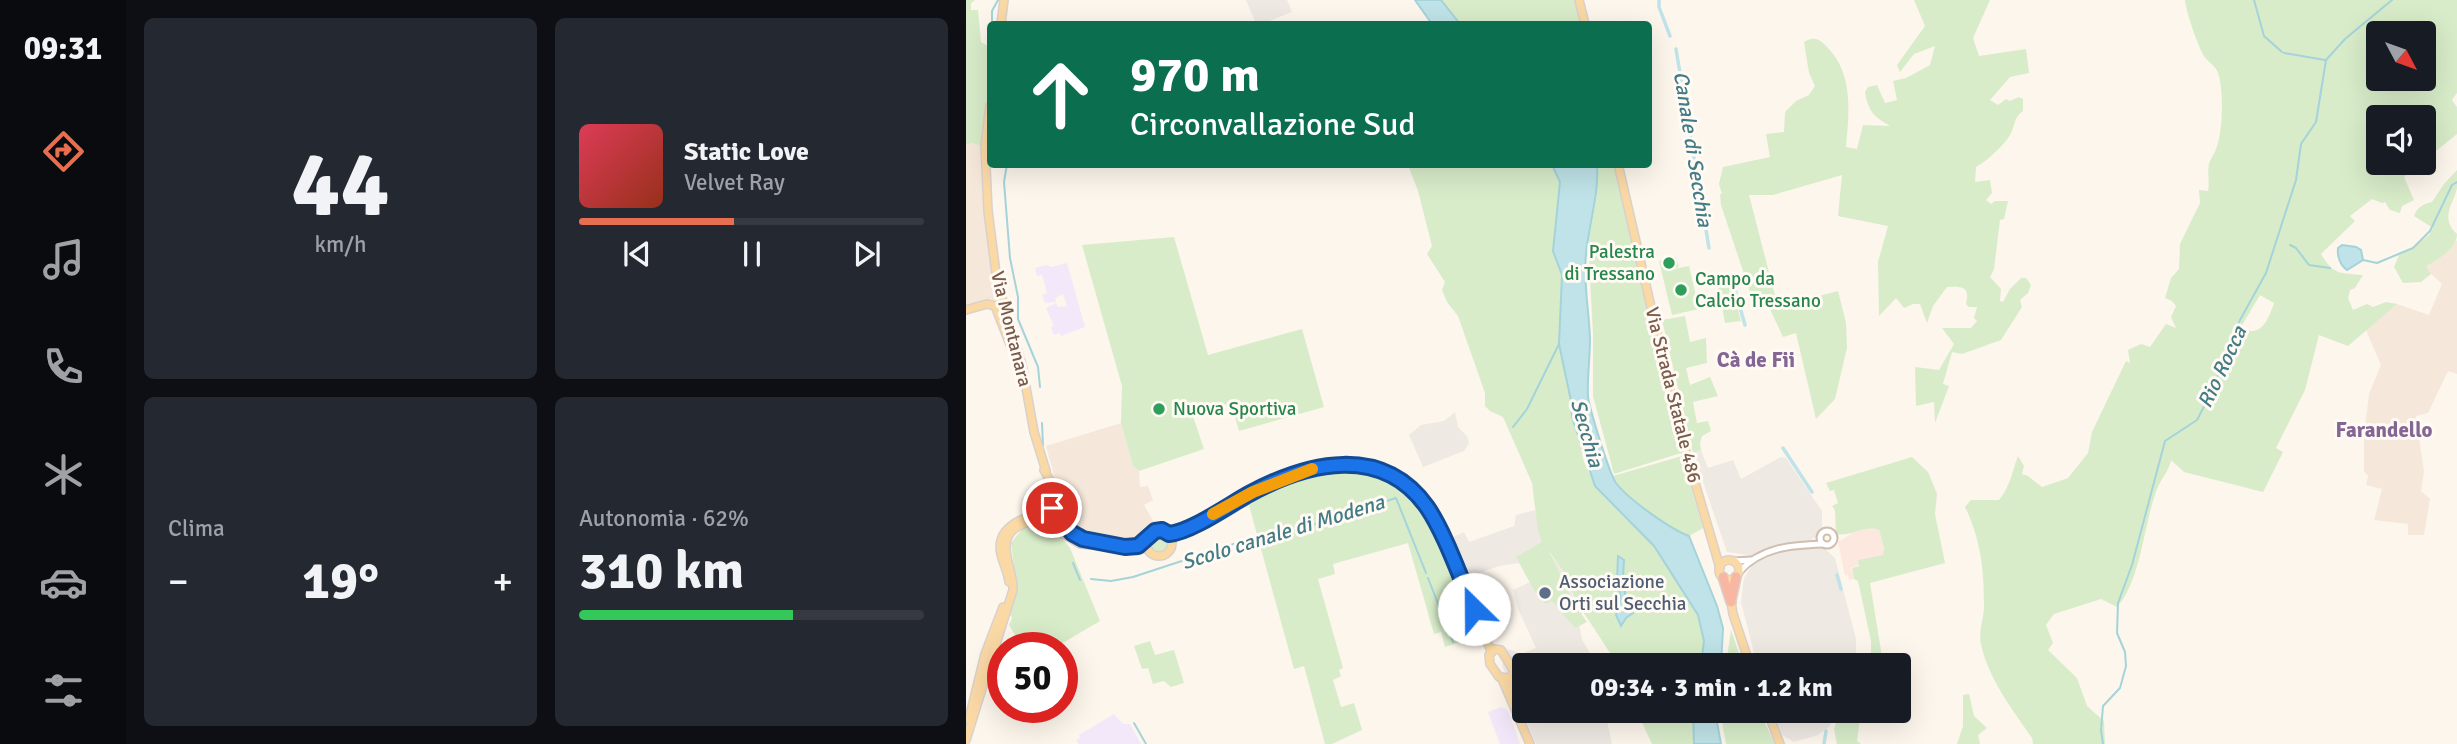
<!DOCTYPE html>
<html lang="it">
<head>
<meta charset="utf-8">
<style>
  body { margin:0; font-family:Signika,sans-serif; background:#242831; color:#f1f3f6; height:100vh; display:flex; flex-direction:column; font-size:26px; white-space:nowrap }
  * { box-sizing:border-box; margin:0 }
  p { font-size:23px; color:#9ea1a6 }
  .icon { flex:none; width:38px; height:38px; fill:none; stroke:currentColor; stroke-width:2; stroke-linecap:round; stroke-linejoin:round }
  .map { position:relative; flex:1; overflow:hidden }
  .details { display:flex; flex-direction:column; gap:18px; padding:18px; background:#0d0f14; width:840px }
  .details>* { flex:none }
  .top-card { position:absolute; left:21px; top:21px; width:665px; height:147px; border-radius:7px; box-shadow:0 7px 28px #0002; background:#0b6e4f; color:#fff; overflow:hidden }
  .needle { width:46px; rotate:131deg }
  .fabs { position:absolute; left:1400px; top:21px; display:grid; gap:14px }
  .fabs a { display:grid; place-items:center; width:70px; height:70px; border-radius:7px; background:#171b24; box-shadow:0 7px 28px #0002; font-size:35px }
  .speed { position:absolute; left:21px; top:632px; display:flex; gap:14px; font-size:35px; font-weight:700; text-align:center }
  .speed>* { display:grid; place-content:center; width:91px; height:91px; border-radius:50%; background:#171b24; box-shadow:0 7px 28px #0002; line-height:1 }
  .speed .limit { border:10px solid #d22; background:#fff; color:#111 }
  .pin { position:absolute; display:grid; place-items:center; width:60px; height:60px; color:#fff; margin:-30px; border:4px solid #fff; border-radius:50%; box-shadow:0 2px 7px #0007 }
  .me { position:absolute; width:77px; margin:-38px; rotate:337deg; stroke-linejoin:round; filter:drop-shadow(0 0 5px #0008) }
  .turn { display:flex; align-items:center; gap:24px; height:147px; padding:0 28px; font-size:32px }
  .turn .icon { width:91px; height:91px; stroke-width:2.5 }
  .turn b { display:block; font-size:49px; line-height:60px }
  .big { font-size:52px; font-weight:700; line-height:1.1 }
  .details .card { flex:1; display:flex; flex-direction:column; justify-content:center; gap:10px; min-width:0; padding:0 24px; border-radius:10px; background:#242831 }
  .details .dial { align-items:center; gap:0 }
  .dial b { font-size:91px; line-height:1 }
  .song { display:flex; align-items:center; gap:21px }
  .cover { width:84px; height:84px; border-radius:10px; background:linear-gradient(135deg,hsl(350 70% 55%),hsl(10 70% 35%)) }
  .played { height:7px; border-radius:4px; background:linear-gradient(90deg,#e76f51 45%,#363941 45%) }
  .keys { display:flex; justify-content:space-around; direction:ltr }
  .heat { display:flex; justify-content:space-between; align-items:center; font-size:38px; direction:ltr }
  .charge { height:10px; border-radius:5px; background:linear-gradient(90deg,#34c759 62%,#363941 0) }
  .details .tiles { flex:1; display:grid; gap:18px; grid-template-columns:repeat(2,1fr) }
  .trip { position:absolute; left:546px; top:653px; width:399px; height:70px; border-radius:7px; background:#171b24; box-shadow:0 7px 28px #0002; font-weight:700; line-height:70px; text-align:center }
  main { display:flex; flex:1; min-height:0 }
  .tabs { display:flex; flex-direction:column; width:126px; justify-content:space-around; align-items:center; background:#090b0e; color:#9ea1a6 }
  .tabs .icon { width:49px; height:49px }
  .tabs .selected { color:#e76f51 }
  .tabs b { font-size:32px; color:#f1f3f6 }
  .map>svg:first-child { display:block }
  .residential { fill:#f5e8da }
  .commercial { fill:#fde8e0 }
  .industrial { fill:#efe9e4 }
  .education { fill:#f3e8fa }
  .green { fill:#d8ecc9; fill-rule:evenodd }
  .water { fill:#bfe3e8; stroke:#a5d3da; stroke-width:2 }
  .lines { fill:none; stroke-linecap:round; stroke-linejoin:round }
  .stream { stroke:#a5d3da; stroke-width:2 }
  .canal { stroke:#bfe3e8; stroke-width:3.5 }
  .minor-casing { stroke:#d1beb0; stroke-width:9 }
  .major-casing { stroke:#dad1cd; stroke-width:10 }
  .highway-casing { stroke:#dad1cd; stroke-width:12 }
  .minor { stroke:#fff; stroke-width:5 }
  .major { stroke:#fbd9a5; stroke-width:7 }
  .highway { stroke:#f7b7a3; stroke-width:9 }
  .route-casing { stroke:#114b97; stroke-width:18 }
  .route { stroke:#1a73e8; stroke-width:12 }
  .slow { stroke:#f59e0b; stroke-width:12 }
  .leisure-dot { fill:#2e9e5b; stroke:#fffaf3; stroke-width:2.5 }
  .service-dot { fill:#5c6f8a; stroke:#fffaf3; stroke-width:2.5 }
  .labels { text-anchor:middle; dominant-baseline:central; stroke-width:6; stroke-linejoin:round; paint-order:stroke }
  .leisure-label { font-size:19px; fill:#27864d; stroke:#fffaf3; text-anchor:start }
  .street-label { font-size:19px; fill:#7a5c4d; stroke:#fffaf3 }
  .service-label { font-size:19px; fill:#4e5e75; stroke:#fffaf3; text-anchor:start }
  .water-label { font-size:21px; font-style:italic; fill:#437c86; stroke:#fffaf3 }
  .neighbourhood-label { font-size:21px; font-weight:bold; fill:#846695; stroke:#fffaf3 }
</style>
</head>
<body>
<main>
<nav class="tabs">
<b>09:31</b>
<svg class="icon selected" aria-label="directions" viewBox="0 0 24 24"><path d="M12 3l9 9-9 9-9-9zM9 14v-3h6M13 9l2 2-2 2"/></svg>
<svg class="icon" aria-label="music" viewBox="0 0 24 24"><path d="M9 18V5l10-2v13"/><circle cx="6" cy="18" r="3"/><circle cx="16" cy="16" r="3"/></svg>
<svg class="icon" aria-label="phone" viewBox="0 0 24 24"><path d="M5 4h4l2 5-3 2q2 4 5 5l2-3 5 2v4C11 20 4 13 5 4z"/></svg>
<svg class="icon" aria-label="climate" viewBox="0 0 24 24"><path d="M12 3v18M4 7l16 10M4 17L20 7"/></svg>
<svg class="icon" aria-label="car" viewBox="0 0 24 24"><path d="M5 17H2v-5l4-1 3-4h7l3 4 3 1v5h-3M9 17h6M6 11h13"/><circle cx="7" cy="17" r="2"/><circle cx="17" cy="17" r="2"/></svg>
<svg class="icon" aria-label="filters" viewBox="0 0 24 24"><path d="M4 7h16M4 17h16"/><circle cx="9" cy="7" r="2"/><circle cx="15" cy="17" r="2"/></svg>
</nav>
<section class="details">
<div class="tiles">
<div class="card dial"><b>44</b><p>km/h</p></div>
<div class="card">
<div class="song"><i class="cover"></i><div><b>Static Love</b><p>Velvet Ray</p></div></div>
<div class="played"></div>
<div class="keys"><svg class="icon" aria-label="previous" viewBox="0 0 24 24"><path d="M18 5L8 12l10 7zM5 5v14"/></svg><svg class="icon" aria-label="pause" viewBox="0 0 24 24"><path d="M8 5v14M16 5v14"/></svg><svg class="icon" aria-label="next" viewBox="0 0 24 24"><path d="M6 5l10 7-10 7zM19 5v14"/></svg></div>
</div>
<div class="card"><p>Clima</p>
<div class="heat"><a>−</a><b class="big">19°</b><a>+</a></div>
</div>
<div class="card"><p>Autonomia · 62%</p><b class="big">310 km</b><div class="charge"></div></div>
</div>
</section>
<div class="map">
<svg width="1491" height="744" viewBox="0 0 1491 744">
  <rect width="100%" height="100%" fill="#fdf6ec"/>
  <!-- residential -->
  <g class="residential">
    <path d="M7,143L17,147L35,300L0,309V145Z"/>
    <path d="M1491,240V374L1482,371L1462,413L1450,416L1458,472L1455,491L1464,499L1458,535H1442V524L1408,520L1416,489L1400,485L1402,476L1398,471V436L1403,394L1415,365L1400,330L1431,304L1463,315L1476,284L1459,268L1484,250Z"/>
    <path d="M155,423L167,466L173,471L174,487L182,486L187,500L178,505L189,524L178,544L170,546L120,540L113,537L101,523L80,446Z"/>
  </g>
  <!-- commercial -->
  <path class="commercial" d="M904,527L913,530L918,548L917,555L885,568L888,579L883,580L882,575L879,576L872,542L888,532Z"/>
  <!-- industrial -->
  <g class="industrial">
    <path d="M280,0H321L326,12L296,24H290Z"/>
    <path d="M489,412L492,427L501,436L503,443L498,451L457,467L443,435L455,425L478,421Z"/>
    <path d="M735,450L742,468L767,460L775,479L815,457L820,458L856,511V527L853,535L846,539V547L858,548L869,558L890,639V656L886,665H791L775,602L778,578L785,567L781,555L761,552L727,453Z"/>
    <path d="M569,510L577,544L597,571L607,596L618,612L612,617L616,640L632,665H558V710L639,711L646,744H570L536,665L542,649L555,654L570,648L552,609L547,590L564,582L554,563L533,566L505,576L487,537L498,532L503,542L548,526L550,515Z"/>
    <path d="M807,711H870L864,726L852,735L828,742L816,735Z"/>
  </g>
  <!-- education -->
  <g class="education">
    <path d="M101,263L119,327L95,336L94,333L88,335L85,327L88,326L80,308L90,303L92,307L101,306L97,294L89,298L90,302L79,303L76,295L81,293L76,275L71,276L69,268L80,265L86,267Z"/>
    <path d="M535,707L542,710L554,744H534L522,712Z"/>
    <path d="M148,714L157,724H164L175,744H113L110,740L114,738L113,735Z"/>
  </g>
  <!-- green -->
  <g class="green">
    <path d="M0,0H9L5,3V10H12L15,42L24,47V96L17,147L7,143L0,145Z"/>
    <path d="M475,0H609L615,24H494Z"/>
    <path d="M948,0H1024L1007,38L1013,56L1060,49L1063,73L1044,77L1024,100L1032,105L1040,99L1044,101L1053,97L1057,99V111C1047,118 1050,125 1044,135C1038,145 1021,161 1010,167L1009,182L1024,180L1026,193L1020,200L1025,204L1029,201H1042L1038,219L1034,220L1028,269L1024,277L1035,289L1034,301L1037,302L1044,289L1055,278H1060L1065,285L1062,293L1054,300L1056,307L1035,340L996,354L986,352L977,384L983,386L969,423L968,402L950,406L949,367L973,370L988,344L976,328H1005L1011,321L1008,318L1011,307H1003L1000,304C1004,287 997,286 981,287L967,306L961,323L954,304H947L938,308L930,298L913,316L912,262L922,226L872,216L876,175L807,195H783L812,307L872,291L880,323L881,348L869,399L850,419L830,333L817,337L804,309L799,308L790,310L755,205L754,194H756L753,184L757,167L804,157L800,134L818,132L819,112L830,101L843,95L849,86L843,73L838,42C849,36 853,39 861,47C888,74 883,113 880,147L891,149L897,125L924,126C909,117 902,112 899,92L902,87L911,85L919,103L931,100L927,81L940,78L964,65L969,46L948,54L934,72L931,65L959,26Z"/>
    <path d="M1219,0H1491V93L1486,100L1491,107V134L1438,177L1448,200L1436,206L1434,213L1424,210L1419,202L1416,203L1406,199L1384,216L1389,221L1355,254C1367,275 1374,273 1397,275L1389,288L1384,290L1382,298L1387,310L1401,304L1407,307L1420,302L1431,304L1382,346L1353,335L1339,390L1310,448L1317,452L1297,492L1218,472L1205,460C1203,471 1195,479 1191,489C1178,522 1175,581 1151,607L1135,599L1088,614L1080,625L1087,643L1082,650L1111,678L1121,706L1138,721L1139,744H1067L1066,738C1046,709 1022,678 1015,644C1012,631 1018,619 1018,606C1018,570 1015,540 999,507L1005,500H1033C1044,487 1046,472 1052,456L1058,466L1056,474L1062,476L1076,487L1102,478L1122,453L1126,432L1160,361L1164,363L1162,350L1175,344L1184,347L1200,324L1210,328L1205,317L1210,306L1206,301L1199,298L1205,278L1213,269L1214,244L1234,203L1233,190L1242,191C1244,182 1241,173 1243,164C1244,159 1248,155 1250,149C1257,133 1258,90 1252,73C1250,66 1242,62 1238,56C1232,46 1220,12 1219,0ZM1458,33V79H1412V33ZM1458,117V163H1412V117ZM1294,295L1308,303C1303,319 1294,340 1275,327Z"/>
    <path d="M442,165H586L594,182L587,251L596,275L593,347L618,462L630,486L688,546L732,615L738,640L735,665H652L610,601L597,571L583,551L609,605L621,622L609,628L586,601L579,604L573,591L569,592L550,557L576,542L572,531L566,483L537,417L524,411L519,406V393L492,316L481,302L476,290L479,282L461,254L466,246L452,191Z"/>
    <path d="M631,165H649L715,453L648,474L627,396V334L623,259L620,254L631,195Z"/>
    <path d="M1491,170C1491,176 1491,182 1491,188C1488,203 1473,218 1491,234C1491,250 1471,259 1460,267L1465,274L1455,282L1437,283L1428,267L1433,255L1447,248L1463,235L1467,228L1448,216C1451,207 1457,204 1466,202L1478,184Z"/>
    <path d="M208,237L242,355L336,329L358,407L273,431L265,403L227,416L238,449L173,471L167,466L155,423L156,386L116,245Z"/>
    <path d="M710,257L713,267L703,270L723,266L733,309L706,315L693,261Z"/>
    <path d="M763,277L775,321L759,323L751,279Z"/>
    <path d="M719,316L724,342L740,338L741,363L720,368L724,385L744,377L752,396L727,402L731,423L742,421L745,431L736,436L734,443L735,450L727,453L696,320Z"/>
    <path d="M716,456L737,528L723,536C704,529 653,494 647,476Z"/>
    <path d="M946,457L962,472L971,494L969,514L979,563L904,583L917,663L905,665V641L892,581L888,579L886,568L893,566L892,560L917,555L918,548L913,530C898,524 886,537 870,534L869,510L866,506L872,503L868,490L864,491L860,483Z"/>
    <path d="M381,467C431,471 462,501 478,548C480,554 480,563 483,568C485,574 491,580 495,586C504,600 509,620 516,635L479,647L475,632L468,634L442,543L367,564L369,574L352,579L377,668L373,670L375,676L367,680L375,707L388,703L396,730L366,744H359L338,666L328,669L281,498L343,473Z"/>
    <path d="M74,526L96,538L104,548L134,621L90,647H56L43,625L46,618L43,613L50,583L45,543L56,529Z"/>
    <circle cx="193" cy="543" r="11"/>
    <path d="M765,630L777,665H760Z"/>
    <path d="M184,641L189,655L208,650L218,683L205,687L198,681L187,684L182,668L176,669L168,646Z"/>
    <path d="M1003,694L1008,716L1021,728L1012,735L1014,744H991L997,726V695Z"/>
    <path d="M680,711H727V744H686L674,718Z"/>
    <path d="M754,711H793L809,744H760Z"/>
    <path d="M874,711H895L891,741L895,744H871L868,729Z"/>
  </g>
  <!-- water -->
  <g class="water">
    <path d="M449,0H475L494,24H466Z"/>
    <path d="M586,165H631C633,196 623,223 620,254C617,282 623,310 624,339C624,358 621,378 622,397C624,410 643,473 650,483C662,499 704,529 723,536L751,606L757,628L755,665H735L738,641L732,615L688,546L629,486L606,417L605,401L593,344L596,275L587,251L594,182Z"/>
    <path d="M1376,245L1390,247L1395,250L1397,260L1381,270C1374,265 1371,256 1372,248Z"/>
    <path d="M652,556L658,560L657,578L661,607L666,609L667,613L660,618L655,626L650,615L655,599L651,582Z"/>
    <path d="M727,711H749L755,744H728Z"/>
  </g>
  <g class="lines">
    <!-- stream -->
    <g class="stream">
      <path d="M1288,0L1298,36L1316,52"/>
      <path d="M26,24V11L32,0"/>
      <path d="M1318,53L1359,60"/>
      <path d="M41,164L38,182L44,258L52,297V319L72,367L74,387"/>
      <path d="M1324,245L1330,248L1343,265L1364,268"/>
      <path d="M1397,260L1411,263L1447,248L1464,231L1486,185L1491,182"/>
      <path d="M76,423L77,445"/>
      <path d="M547,427L561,409L593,344"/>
      <path d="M107,563L114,580"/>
      <path d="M462,578L487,642"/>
      <path d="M125,579L145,581L167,577L298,534L306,538L430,498L460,573"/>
      <path d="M168,723L180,744"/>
      <path d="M1137,744L1135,730L1137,706L1154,688L1160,666L1159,652L1151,633L1152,603L1166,565L1199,441L1231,420L1244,395L1274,320L1300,273L1330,180L1335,144L1350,122L1360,60L1379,39L1426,0"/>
    </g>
    <!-- canal -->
    <g class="canal">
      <path d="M693,0V7L704,36"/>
      <path d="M710,49L743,248"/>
      <path d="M765,276L779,325"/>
      <path d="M817,448L846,492"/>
      <path d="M871,575L875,589"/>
      <path d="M858,744L860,731"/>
    </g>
    <defs>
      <g id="minor">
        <circle cx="861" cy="538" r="7"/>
        <path d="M767,561L785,560"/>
        <path d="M773,572C795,547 826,545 857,544"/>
      </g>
      <g id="major">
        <path d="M613,0L619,24"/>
        <path d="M35,24L38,0"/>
        <path d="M24,106L19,145L22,211L31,281L56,365L68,432L80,471"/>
        <path d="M652,164L713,428L754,568"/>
        <path d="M0,310L21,304L29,306L45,347"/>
        <path d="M78,470L86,484L94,511"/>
        <circle cx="86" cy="517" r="9"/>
        <path d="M95,519L111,537L126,541"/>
        <path d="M85,526L114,544L182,549"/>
        <circle cx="193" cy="543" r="13"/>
        <path d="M203,534C230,531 262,503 288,491C456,411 470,526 525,651"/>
        <circle cx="763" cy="570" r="10"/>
        <path d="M43,582C42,572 37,564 35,554C29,527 57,517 78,512"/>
        <path d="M765,602L767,614L784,665"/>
        <path d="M529,649L535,650L548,671L544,678L533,677L524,664L523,655Z"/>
        <path d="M544,678L550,701"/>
        <path d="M536,679L564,744"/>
        <path d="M801,710L814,744"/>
        <path d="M3,719L19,654L37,607"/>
        <path d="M0,740L47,590C48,569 28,541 51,527C60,521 69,521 79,523"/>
      </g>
      <g id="highway">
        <path d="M757,577L765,602"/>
        <path d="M765,600L770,577"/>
      </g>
    </defs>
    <!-- minor casing -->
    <use href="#minor" class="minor-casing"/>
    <!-- major casing -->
    <use href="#major" class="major-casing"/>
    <!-- highway casing -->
    <use href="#highway" class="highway-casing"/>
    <!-- minor -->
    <use href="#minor" class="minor"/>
    <!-- major -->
    <use href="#major" class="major"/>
    <!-- highway -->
    <use href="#highway" class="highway"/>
  </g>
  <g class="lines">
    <defs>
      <path id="route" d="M86,508L94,511L99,524L106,533L117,539L159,547L172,546L189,531L196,530L203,534C225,532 263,505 283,494C342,462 416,444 461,507C479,533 495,580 508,609"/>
    </defs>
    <!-- route casing -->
    <use href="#route" class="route-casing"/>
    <!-- route -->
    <use href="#route" class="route"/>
    <!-- slow -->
    <path class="slow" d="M247,514L287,492L346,469"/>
  </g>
  <!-- markers -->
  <g class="leisure-dot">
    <circle cx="703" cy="263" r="7"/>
    <circle cx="715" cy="290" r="7"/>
    <circle cx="193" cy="409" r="7"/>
  </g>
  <circle class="service-dot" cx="579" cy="593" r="7"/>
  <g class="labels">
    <!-- leisure labels -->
    <g class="leisure-label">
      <text x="689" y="252" text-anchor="end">Palestra<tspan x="689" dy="22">di Tressano</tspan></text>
      <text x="729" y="279">Campo da<tspan x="729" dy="22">Calcio Tressano</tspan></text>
      <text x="207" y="409">Nuova Sportiva</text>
    </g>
    <!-- street labels -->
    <g class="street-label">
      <text transform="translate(45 329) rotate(76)">Via Montanara</text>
      <text transform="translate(707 395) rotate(76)">Via Strada Statale 486</text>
    </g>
    <!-- service labels -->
    <g class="service-label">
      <text x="593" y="582">Associazione<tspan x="593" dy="22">Orti sul Secchia</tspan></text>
    </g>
    <!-- water labels -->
    <g class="water-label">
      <text transform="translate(727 149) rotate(81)">Canale di Secchia</text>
      <text transform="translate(1256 367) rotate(-65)">Rio Rocca</text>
      <text transform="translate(621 433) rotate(74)">Secchia</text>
      <text transform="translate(317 532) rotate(-17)">Scolo canale di Modena</text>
    </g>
    <!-- neighbourhood labels -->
    <g class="neighbourhood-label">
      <text x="790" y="360">Cà de Fii</text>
      <text x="1418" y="430">Farandello</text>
    </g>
  </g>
</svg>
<div class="fabs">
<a><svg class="needle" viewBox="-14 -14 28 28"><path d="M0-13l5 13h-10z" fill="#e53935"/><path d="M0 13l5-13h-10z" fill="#9ea1a6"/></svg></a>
<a><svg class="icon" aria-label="sound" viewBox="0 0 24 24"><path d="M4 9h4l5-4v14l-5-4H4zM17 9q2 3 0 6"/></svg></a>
</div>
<div class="speed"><div class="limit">50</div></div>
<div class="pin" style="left:86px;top:508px;background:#d93025"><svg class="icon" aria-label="arrive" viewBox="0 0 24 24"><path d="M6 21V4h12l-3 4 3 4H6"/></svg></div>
<svg class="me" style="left:508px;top:609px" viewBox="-20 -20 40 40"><circle r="19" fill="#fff"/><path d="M0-13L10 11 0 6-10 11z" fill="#1a73e8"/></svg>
<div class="trip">09:34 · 3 min · 1.2 km</div>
<div class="top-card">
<div class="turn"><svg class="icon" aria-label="ahead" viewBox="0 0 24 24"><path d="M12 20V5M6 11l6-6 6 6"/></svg><div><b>970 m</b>Circonvallazione Sud</div></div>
</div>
</div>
</main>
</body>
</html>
